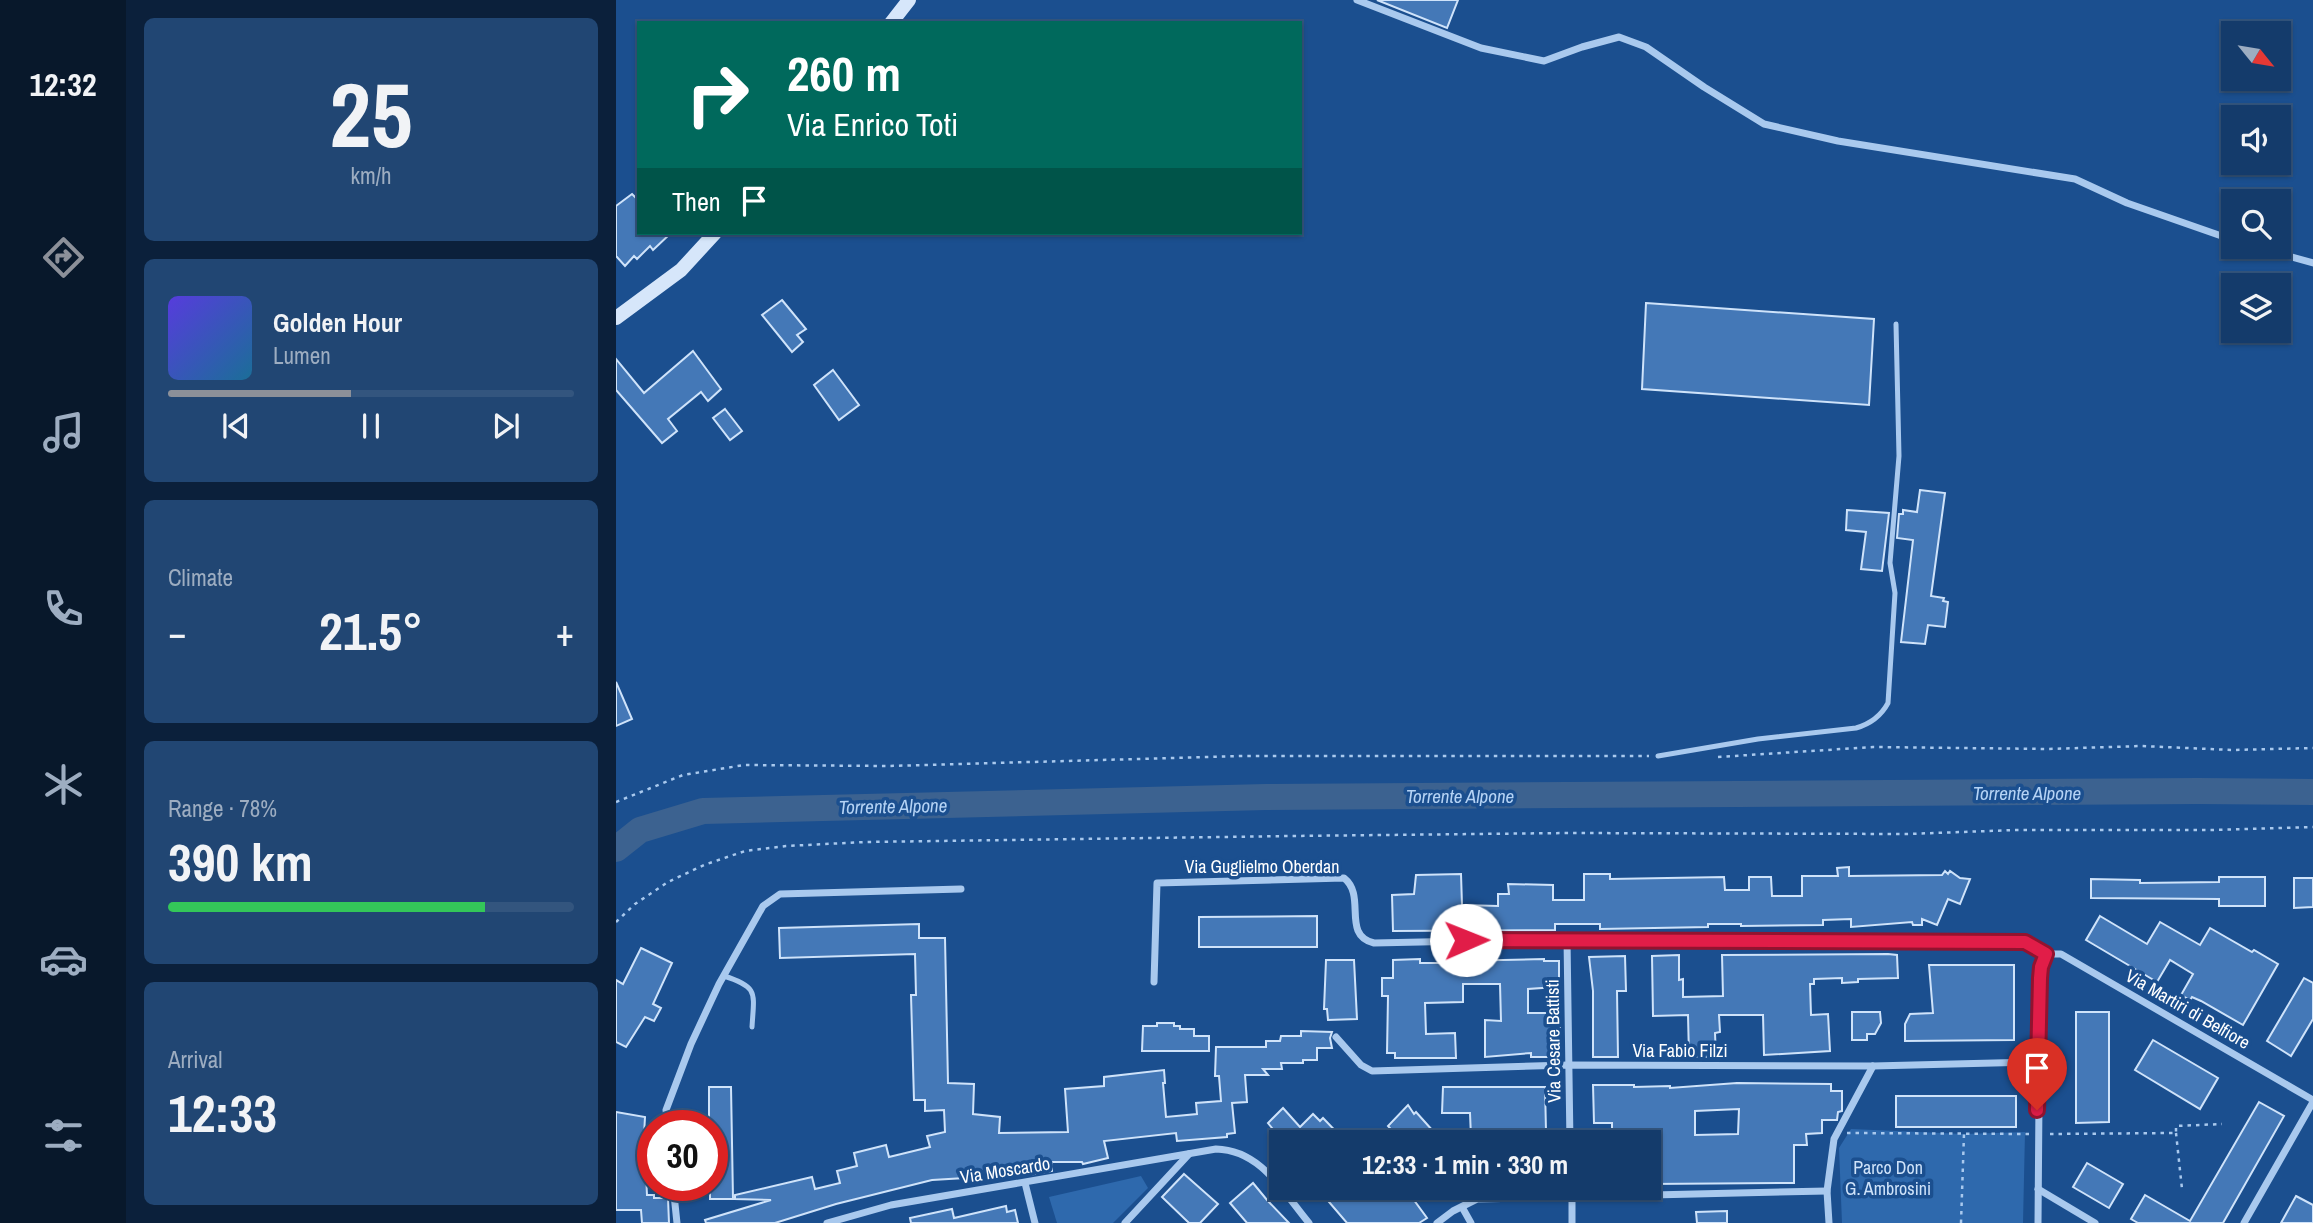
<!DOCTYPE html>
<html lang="en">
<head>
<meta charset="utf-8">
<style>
  body { margin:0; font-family:"Archivo Narrow",sans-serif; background:#214673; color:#f1f3f6; height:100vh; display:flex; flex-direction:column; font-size:26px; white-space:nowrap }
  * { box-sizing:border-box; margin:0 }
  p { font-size:23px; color:#9dadc1 }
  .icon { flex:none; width:38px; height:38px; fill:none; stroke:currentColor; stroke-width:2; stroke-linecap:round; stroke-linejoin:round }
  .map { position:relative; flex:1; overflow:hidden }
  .details { display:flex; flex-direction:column; gap:18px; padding:18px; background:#0b203b; width:490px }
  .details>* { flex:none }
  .banner { position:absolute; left:21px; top:21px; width:665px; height:214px; border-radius:0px; box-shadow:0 2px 5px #0004,0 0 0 2px #33557e; background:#00695c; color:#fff; overflow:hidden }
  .needle { width:46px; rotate:120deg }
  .fabs { position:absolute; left:1605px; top:21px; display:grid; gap:14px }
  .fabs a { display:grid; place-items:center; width:70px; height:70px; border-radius:0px; background:#143b6b; box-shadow:0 2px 5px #0004,0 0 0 2px #33557e; font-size:35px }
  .speed { position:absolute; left:21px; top:1110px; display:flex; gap:14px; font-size:35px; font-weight:700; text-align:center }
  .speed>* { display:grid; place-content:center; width:91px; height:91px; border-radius:50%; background:#143b6b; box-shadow:0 2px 5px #0004,0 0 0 2px #33557e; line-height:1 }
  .speed .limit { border:10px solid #d22; background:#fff; color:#111 }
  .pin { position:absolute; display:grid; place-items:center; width:60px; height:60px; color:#fff; margin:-72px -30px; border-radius:50% 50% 50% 0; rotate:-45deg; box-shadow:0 0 7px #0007 }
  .pin .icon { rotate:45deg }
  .me { position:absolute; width:77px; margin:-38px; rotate:89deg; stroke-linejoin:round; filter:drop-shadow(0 0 5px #0008) }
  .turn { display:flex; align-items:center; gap:24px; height:147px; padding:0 35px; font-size:32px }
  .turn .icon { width:91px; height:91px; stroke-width:2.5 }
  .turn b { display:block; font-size:49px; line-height:60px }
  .then { display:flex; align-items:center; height:66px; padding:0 35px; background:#0003; gap:14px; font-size:26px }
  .big { font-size:52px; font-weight:800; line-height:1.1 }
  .details .card { flex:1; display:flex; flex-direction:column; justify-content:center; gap:10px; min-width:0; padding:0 24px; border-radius:10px; background:#214673 }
  .details .dial { align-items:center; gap:0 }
  .dial b { font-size:91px; line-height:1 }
  .song { display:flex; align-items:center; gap:21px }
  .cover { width:84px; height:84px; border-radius:10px; background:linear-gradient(135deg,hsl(250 70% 55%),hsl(200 70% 35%)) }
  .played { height:7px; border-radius:4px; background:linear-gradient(90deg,#8c9099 45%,#33557e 45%) }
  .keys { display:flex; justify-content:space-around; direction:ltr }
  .heat { display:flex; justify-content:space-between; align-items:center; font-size:38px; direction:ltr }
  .charge { height:10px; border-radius:5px; background:linear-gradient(90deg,#34c759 78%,#33557e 0) }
  .trip { position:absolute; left:653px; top:1130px; width:392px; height:70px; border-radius:0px; background:#143b6b; box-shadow:0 2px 5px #0004,0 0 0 2px #33557e; font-weight:800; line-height:70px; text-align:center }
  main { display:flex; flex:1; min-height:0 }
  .dock { display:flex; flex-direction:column; width:126px; justify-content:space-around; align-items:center; background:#08182b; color:#9dadc1 }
  .dock .icon { width:49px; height:49px }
  .dock .current { color:#8c9099 }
  .dock b { font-size:32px; color:#f1f3f6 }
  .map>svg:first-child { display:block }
  .green { fill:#2e69ad }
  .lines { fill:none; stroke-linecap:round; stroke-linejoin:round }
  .river { stroke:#3c6290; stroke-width:26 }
  .building { fill:#4478b7; stroke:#cfe3fa; stroke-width:2; fill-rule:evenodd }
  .path { stroke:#a9c9ee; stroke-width:2.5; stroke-dasharray:3.5 5; stroke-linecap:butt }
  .lane { stroke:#a9c9ee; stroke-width:5 }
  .street { stroke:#a9c9ee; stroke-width:7 }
  .secondary { stroke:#d6e6fa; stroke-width:14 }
  .route-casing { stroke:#92132f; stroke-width:18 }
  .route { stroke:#e11d48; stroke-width:12 }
  .labels { text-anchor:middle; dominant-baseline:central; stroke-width:7; stroke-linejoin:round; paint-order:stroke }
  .street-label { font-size:18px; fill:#fff; stroke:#1b4f8f }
  .park-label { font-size:18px; fill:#cfe3fa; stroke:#1b4f8f }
  .water-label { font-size:19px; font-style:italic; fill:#b5d3f5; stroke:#1b4f8f }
</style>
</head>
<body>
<main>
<nav class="dock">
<b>12:32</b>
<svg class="icon current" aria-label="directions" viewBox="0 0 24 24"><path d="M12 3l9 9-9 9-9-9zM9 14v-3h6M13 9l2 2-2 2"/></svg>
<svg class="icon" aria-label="music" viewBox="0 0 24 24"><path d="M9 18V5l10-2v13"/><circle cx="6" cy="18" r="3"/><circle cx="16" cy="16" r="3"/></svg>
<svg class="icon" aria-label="phone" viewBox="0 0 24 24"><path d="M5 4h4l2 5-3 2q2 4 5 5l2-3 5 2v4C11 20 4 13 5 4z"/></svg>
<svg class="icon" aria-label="climate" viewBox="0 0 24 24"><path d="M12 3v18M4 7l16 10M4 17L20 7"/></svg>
<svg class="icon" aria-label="car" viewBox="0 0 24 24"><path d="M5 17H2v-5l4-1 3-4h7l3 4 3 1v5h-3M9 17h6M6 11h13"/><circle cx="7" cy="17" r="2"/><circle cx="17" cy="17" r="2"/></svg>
<svg class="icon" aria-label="filters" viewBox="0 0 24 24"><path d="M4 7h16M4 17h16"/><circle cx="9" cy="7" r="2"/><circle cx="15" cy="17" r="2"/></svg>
</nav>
<section class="details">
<div class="card dial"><b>25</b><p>km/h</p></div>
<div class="card">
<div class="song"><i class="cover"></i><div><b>Golden Hour</b><p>Lumen</p></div></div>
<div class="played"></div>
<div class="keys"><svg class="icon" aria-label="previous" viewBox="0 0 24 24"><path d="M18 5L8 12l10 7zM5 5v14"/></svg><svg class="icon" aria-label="pause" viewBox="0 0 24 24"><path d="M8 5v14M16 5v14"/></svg><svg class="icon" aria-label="next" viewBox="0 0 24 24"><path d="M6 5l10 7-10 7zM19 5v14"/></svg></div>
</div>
<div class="card"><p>Climate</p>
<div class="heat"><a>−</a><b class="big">21.5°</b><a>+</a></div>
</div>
<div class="card"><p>Range · 78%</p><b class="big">390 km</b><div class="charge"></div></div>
<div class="card"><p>Arrival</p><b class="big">12:33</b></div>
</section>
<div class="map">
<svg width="1697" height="1223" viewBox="0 0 1697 1223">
  <rect width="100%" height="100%" fill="#1b4f8f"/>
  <!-- green -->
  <g class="green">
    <path d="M1235,1129L1348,1134L1409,1132L1407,1223H1226L1223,1148Z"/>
    <path d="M525,1176L532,1188L497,1223H441L433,1197Z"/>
  </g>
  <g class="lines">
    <!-- river -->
    <path class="river" d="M0,849L24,830L87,811L650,797L1582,791L1697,792"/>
  </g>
  <!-- building -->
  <g class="building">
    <path d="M761,0H842L831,28Z"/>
    <path d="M16,194L23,201V233H55L37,250L34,246L21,259L18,256L9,266L0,256V206Z"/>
    <path d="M166,300L190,329L181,335L187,342L176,352L146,315Z"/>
    <path d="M1030,303L1258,319L1253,405L1026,389Z"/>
    <path d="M77,351L105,389L92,401L85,392L52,419L61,431L46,443L0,390V359L28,393Z"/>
    <path d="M217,370L243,405L223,420L198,385Z"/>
    <path d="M109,409L126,431L114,440L97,418Z"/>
    <path d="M1304,490L1329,493L1315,596L1328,598L1327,601L1332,602L1329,627L1312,625L1309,644L1285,642L1297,540L1281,538L1283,514H1287V510L1301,512Z"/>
    <path d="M1231,510L1273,513L1266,571L1245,569L1250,532L1230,530Z"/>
    <path d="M0,682L16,719L0,726Z"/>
    <path d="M1233,867V876L1326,875L1329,871L1332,874L1334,871L1344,878L1354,879L1344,904L1332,899L1321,925L1306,919V925H1297L1296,922L1235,927V919L1207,920V925L1125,926V924H1092V927L984,929V924H939V930L777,931L776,895L798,894L800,875L845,874L846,905L882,906V894H893L892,884L937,885V900H968V874H994V879L1108,877L1109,890H1133V877H1155L1156,896H1186V876H1222L1221,868Z"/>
    <path d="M1603,877H1649V906H1603V899L1475,898V879L1524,880V883L1603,882Z"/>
    <path d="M1678,878H1697V907L1678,908Z"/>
    <path d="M701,916V947H583V917Z"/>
    <path d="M1484,916L1531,944L1544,922L1584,945L1594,928L1636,952L1638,950L1662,964L1627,1025L1585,1001L1576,997L1574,1000L1565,995L1577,974L1554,960L1541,982L1470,940Z"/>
    <path d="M303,924V938H329L332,1083L358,1084L357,1114L384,1117L383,1133L452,1132L449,1089L488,1086V1077L548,1070L549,1083H547L550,1117L581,1114L580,1103L605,1101L603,1076H599L600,1047H650V1041H664L665,1036H685V1031L716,1032L714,1038L716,1048H701V1060H687V1063H665L666,1069H647L652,1075H629L631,1102L616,1103L619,1133L611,1134V1137L561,1141L560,1133L488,1141L492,1158L467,1164L466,1162H436V1171L413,1175L349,1176V1178L316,1180L220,1204L159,1223H90L89,1220L155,1200L119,1199V1195L196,1177L199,1189L224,1183L221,1171L241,1166L238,1153L270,1145L273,1157L314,1147L311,1136L329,1132L328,1110L309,1111V1100H298L295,995H300L299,954L164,958L163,928Z"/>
    <path d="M25,948L56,963L37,1004L45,1008L38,1021L29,1017L10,1047L0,1042V980L7,984Z"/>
    <path d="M1272,954L1281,955L1282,978L1242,979V982L1226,983V978L1198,979V984H1194L1195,1015L1212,1014L1214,1051L1148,1055L1147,1015H1103L1104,1032L1099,1033L1100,1057H1073L1072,1015L1037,1016L1036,956L1063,955V980L1067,979V997L1107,996L1106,955Z"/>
    <path d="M1009,956L1010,991H1001L1002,1057H977V991L973,957Z"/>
    <path d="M804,959V963H826V959H841V961L928,959V961H943V979H940V987L912,989V1013H944V1057H915V1053L869,1057V1020L885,1021L884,984H847V1002L809,1003L810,1034L839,1033L840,1058H779V1053H771L772,996H766V978H777V960Z"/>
    <path d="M710,960H738L741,1019L712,1020L711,1009H708Z"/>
    <path d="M1313,965H1398V1040L1289,1041V1024L1294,1014L1317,1013Z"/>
    <path d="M1688,978L1697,983V1019L1675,1056L1651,1041Z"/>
    <path d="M1236,1012H1264L1265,1023L1259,1034H1251V1040H1236Z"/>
    <path d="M1460,1012H1493V1122L1460,1123Z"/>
    <path d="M541,1023H558V1026H564V1029H578V1036H593V1051H526L527,1026H541Z"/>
    <path d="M1537,1040L1602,1078L1584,1109L1519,1070Z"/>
    <path d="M1121,1083L1215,1084V1091H1226V1111L1222,1112L1221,1120H1206V1133L1190,1134L1191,1145H1178V1183L1032,1184V1143H996V1123H978L977,1085H1018V1087L1054,1086V1088ZM1123,1109L1122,1134L1079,1135V1111Z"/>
    <path d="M93,1087H115L117,1199H94V1185H96V1125H93Z"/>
    <path d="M827,1087H929L930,1131H916V1143H882L883,1137H855L854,1113H826Z"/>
    <rect x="1280" y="1096" width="120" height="31"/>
    <path d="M1643,1102L1668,1116L1607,1223H1522L1515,1219L1529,1195L1574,1221Z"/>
    <path d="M792,1105L798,1114L800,1112L817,1131L803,1143H787L772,1126Z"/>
    <path d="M667,1108L684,1127L697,1114L704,1121L707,1118L731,1143H668L652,1123Z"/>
    <path d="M0,1112L29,1117L27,1153L29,1152L31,1195H38V1198H52L53,1223H26L25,1210H0Z"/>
    <path d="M1471,1163L1507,1184L1493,1208L1457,1187Z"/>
    <path d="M568,1174L602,1204L584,1223H573L546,1197Z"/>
    <path d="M637,1183L651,1200L673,1223H631L614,1203Z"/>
    <path d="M701,1188H806L795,1196L811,1218L803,1223H731Z"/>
    <path d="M1680,1196L1697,1205V1223H1665Z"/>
    <path d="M390,1206L391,1212L399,1210L402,1223H295L294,1218L336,1209L338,1218Z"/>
    <path d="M1111,1211V1223H1081L1080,1212Z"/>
  </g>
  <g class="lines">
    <!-- path -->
    <g class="path">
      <path d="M1102,757L1257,747L1432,749L1525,746L1617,750L1697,748"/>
      <path d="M0,802L67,775L128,765L273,766L627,756H1033"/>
      <path d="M0,922L19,904L52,882L88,865L129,851L170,846L250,842L675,836L952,833L1291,834L1399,830H1597L1697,827"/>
      <path d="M1231,1133L1414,1134"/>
      <path d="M1560,1133L1566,1189"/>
      <path d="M1434,1134L1560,1133V1126L1606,1124"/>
      <path d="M1345,1223L1348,1134"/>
    </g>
    <!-- lane -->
    <g class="lane">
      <path d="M1042,756L1142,739L1240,728C1254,724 1265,716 1272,703L1279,593L1274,563L1283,456L1280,324"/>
      <path d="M108,976C143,987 138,993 136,1027"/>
    </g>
    <!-- street -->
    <g class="street">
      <path d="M741,0L865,48L928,61L966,47L1003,37L1030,47L1088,87L1148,124L1222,141L1459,179L1511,203L1617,240"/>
      <path d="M1640,247L1697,263"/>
      <path d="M951,939L954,1143"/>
      <path d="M538,982L541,883L728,878C751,896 725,935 758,943L951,939L1409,942L1430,954H1445L1697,1100"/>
      <path d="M720,1037L745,1065L756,1071L952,1065L1257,1066L1422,1062"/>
      <path d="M52,1125L50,1110L75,1044L103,984L147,906L164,894L345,889"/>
      <path d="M409,1183L419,1223"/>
      <path d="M57,1185L61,1223"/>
      <path d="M956,1188V1223"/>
      <path d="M1422,1189L1479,1223"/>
      <path d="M846,1207L855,1223"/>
      <path d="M211,1223L275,1205L600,1149C645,1150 667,1192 693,1223"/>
      <path d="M509,1223L573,1154"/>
      <path d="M821,1223L837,1211L861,1199L1211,1191"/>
      <path d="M1213,1223L1211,1191L1218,1139L1257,1066"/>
      <path d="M1422,1223L1424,978L1425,967L1430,954"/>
      <path d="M1628,1223L1697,1102"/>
    </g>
    <!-- secondary -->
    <g class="secondary">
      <path d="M275,23L293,0"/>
      <path d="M0,318L65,270L99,233"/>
    </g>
  </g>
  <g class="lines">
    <defs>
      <path id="route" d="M850,940L1409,942L1430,954L1425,967L1424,978L1421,1110"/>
    </defs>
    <!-- route casing -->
    <use href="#route" class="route-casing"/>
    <!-- route -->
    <use href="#route" class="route"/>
  </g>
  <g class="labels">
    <!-- street labels -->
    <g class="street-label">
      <text x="646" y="866">Via Guglielmo Oberdan</text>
      <text transform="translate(1572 1009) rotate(30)">Via Martiri di Belfiore</text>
      <text transform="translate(937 1041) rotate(-91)">Via Cesare Battisti</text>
      <text x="1064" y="1050">Via Fabio Filzi</text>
      <text transform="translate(389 1170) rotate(-9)">Via Moscardo</text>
    </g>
    <!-- park labels -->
    <g class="park-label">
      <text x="1272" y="1167">Parco Don<tspan x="1272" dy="21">G. Ambrosini</tspan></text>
    </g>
    <!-- water labels -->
    <g class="water-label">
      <text x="1411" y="793">Torrente Alpone</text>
      <text x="844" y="796">Torrente Alpone</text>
      <text transform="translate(277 806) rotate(-1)">Torrente Alpone</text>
    </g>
  </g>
</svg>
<div class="fabs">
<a><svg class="needle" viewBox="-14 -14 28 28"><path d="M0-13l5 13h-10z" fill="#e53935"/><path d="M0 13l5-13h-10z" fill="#9dadc1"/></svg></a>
<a><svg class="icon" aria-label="sound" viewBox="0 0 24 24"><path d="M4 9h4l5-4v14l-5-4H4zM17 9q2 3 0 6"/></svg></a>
<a><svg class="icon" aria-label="search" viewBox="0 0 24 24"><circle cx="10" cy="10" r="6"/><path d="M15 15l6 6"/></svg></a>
<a><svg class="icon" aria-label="layers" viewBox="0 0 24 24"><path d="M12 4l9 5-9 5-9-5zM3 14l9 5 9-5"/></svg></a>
</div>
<div class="speed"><div class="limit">30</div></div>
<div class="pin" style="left:1421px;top:1110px;background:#d93025"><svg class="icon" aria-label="arrive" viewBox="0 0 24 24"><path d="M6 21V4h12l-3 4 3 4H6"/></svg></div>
<svg class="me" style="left:850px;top:940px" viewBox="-20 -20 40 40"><circle r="19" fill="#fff"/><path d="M0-13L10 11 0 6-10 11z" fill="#e11d48"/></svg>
<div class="trip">12:33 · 1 min · 330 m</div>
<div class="banner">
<div class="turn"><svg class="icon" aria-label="right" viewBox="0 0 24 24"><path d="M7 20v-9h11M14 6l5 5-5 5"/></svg><div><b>260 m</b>Via Enrico Toti</div></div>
<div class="then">Then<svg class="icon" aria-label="arrive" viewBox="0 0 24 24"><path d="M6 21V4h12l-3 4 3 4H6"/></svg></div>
</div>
</div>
</main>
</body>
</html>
